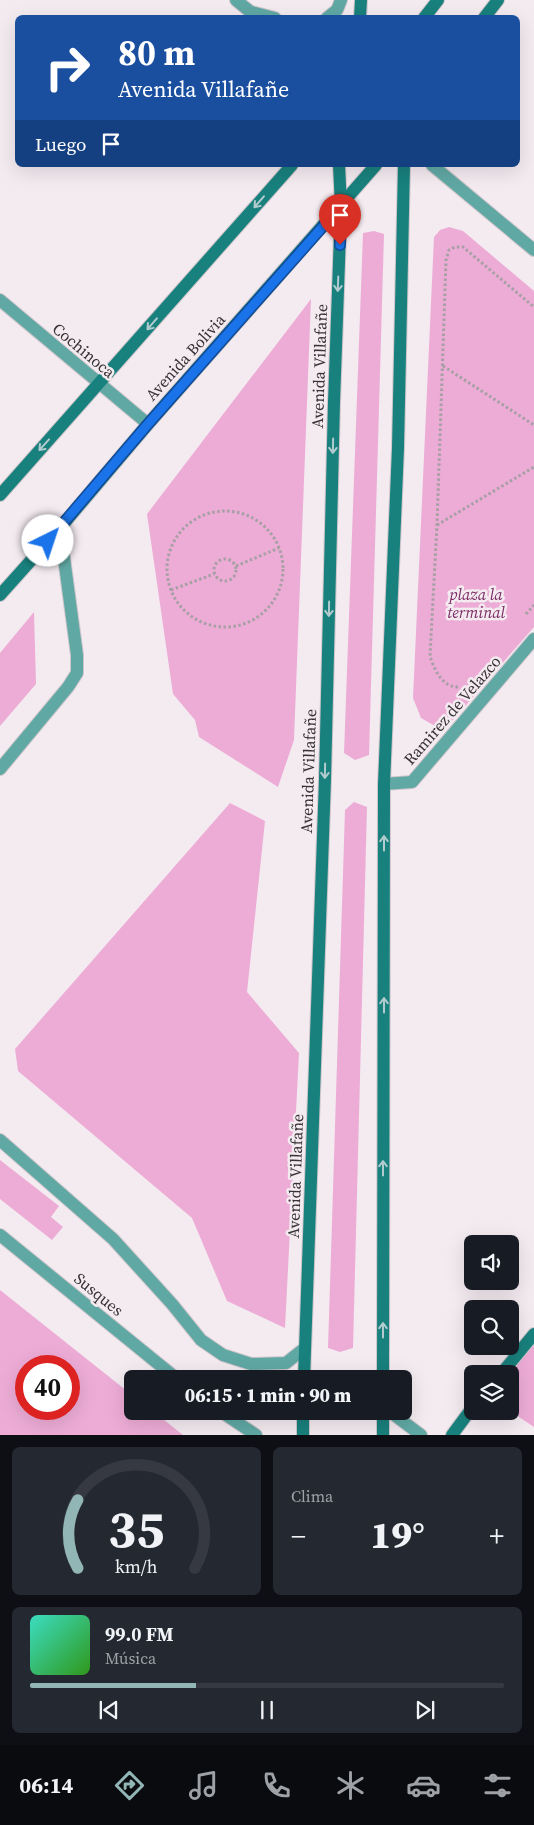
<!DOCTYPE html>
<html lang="es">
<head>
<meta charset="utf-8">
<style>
  body { margin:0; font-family:"Source Serif 4",serif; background:#242831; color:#f1f3f6; height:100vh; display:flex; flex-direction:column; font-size:19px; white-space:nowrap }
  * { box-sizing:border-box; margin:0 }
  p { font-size:16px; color:#9ea1a6 }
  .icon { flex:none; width:28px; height:28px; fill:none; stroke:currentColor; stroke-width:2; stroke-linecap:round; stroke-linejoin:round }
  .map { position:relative; height:1435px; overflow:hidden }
  .side { display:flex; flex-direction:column; gap:12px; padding:12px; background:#0d0f14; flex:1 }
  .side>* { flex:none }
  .banner { position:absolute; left:15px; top:15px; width:505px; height:152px; border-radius:8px; box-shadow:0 5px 20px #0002; background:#1a4fa0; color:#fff; overflow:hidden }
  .tools { position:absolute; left:464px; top:1235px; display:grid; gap:10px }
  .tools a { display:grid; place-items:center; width:55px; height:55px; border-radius:8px; background:#171b24; box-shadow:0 5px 20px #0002; font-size:25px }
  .speed { position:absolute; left:15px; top:1355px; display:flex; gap:10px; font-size:25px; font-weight:700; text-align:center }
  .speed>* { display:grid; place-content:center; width:65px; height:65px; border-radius:50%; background:#171b24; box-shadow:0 5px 20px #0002; line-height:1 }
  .speed .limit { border:8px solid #d22; background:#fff; color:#111 }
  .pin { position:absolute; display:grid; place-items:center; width:42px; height:42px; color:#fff; margin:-51px -21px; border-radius:50% 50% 50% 0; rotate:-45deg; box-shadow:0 0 5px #0007 }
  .pin .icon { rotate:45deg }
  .me { position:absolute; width:55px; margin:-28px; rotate:41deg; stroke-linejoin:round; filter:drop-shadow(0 0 4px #0008) }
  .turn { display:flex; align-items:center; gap:18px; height:105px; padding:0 20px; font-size:22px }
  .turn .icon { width:65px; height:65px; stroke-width:2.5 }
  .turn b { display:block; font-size:35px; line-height:42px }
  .then { display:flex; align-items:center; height:48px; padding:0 20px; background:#0003; gap:10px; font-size:19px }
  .big { font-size:38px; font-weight:800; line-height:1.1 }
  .side .widget { flex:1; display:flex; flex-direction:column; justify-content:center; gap:8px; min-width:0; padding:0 18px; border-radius:8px; background:#242831 }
  .side .dial { align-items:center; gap:0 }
  .dial svg { height:130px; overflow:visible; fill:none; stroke:#363941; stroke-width:7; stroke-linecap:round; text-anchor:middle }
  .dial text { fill:#f1f3f6; stroke:none }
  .song { display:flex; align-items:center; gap:15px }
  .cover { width:60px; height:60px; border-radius:8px; background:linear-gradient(135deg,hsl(170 70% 55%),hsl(110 70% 35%)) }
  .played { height:5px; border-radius:2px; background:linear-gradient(90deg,#92b5b6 35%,#363941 35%) }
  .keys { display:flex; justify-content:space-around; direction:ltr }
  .heat { display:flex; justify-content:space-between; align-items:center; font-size:28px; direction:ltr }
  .side .tiles { flex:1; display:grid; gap:12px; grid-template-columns:1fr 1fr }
  .widget:last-child { grid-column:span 2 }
  .trip { position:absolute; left:124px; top:1370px; width:288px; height:50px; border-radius:8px; background:#171b24; box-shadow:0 5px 20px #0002; font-weight:800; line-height:50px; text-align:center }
  .tabs { display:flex; height:80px; justify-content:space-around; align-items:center; background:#090b0e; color:#9ea1a6 }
  .tabs .icon { width:35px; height:35px }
  .tabs .current { color:#92b5b6 }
  .tabs b { font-size:22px; color:#f1f3f6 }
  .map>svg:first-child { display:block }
  .green { fill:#edacd6; fill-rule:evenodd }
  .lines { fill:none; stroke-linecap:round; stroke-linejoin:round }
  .lane-casing { stroke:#cec6cb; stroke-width:14 }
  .street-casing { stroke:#cec6cb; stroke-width:14 }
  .secondary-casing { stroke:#cec6cb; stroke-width:14 }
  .path { stroke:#a69fa4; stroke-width:3; stroke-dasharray:2.5 2.5; stroke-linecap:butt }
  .lane { stroke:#60a8a4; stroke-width:12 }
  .street { stroke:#60a8a4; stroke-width:12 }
  .secondary { stroke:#19817d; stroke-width:12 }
  .oneway { stroke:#b2cbce }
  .route-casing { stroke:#114b97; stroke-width:12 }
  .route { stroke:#1a73e8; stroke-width:9 }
  .labels { text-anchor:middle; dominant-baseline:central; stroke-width:5; stroke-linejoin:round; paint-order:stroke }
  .street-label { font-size:16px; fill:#363235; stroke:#f4ebf1 }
  .park-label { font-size:16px; font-style:italic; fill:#7c2b64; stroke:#f4ebf1 }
</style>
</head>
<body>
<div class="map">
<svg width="534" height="1435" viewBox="0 0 534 1435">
  <rect width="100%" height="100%" fill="#f4ebf1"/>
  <!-- green -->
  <g class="green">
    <path d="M449,227L463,231L534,291V627L453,720L435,726L421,718L413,698L434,237L440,230Z"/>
    <path d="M374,231L384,234L369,755L355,760L344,753L363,233Z"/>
    <path d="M311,299L294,740L278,787L199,737L195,720L173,694L147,514Z"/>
    <path d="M34,612L36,684L0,726V653Z"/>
    <path d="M354,802L367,807L353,1348L340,1352L328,1348L345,810Z"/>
    <path d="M230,803L265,821L247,992L299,1053L285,1328L227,1301L192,1218L18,1071L15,1049Z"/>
    <path d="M0,1160L59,1206L51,1217L63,1227L52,1240L0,1199Z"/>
    <path d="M0,1290L132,1395V1411H153L183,1435H0ZM26,1366H69V1409H26Z"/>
    <path d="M534,1334V1427L510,1411V1374H501Z"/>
  </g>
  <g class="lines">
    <defs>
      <g id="lane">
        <path d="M0,769L68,687L77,673V655L60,528"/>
        <path d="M0,1140L113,1239L172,1304L201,1340L223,1355L251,1364L286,1363L305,1348"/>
      </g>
      <g id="street">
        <path d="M236,0L258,18"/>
        <path d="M251,12L275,18"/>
        <path d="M327,18L337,10L341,0"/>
        <path d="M432,165L534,250"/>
        <path d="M0,300L148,424"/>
        <path d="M384,784L412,782L534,639"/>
        <path d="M0,1235L177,1379"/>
        <path d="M220,1411L256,1435"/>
        <path d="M389,1411L421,1435"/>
      </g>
      <g id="secondary">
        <path d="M360,18L361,0"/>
        <path d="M424,18L438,0"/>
        <path d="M484,18L498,0"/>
        <path d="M0,495L292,165"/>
        <path d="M0,595L60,528L148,424L376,165"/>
        <path d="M501,1374L534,1334"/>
        <path d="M304,1379L325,779L334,402L341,206L339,165"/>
        <path d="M383,1379L384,784L398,448L404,165"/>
        <path d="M303,1435V1411"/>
        <path d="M383,1435V1411"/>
        <path d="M452,1435L472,1408"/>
      </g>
    </defs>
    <!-- lane casing -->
    <use href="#lane" class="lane-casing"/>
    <!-- street casing -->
    <use href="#street" class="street-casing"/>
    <!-- secondary casing -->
    <use href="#secondary" class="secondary-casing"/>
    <!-- path -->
    <g class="path">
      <path d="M443,366L534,425"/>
      <circle cx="225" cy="569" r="58"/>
      <path d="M437,525L534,467"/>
      <circle cx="225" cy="570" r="11"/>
      <path d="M236,566L279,548"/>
      <path d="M171,590L214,574"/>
      <path d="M526,614L534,605"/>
      <path d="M458,687C442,687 434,669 430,656L437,525L446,260L449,250L455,247H463L534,307"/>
    </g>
    <!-- lane -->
    <use href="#lane" class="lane"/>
    <!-- street -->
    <use href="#street" class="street"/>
    <!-- secondary -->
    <use href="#secondary" class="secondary"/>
  </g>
  <!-- one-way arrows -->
  <defs><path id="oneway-shaft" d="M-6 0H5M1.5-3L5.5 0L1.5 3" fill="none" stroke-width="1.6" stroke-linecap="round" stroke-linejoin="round" transform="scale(1.25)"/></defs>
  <g class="oneway">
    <use href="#oneway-shaft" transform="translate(259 202) rotate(131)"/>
    <use href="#oneway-shaft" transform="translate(338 284) rotate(92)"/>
    <use href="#oneway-shaft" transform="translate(152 324) rotate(131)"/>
    <use href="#oneway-shaft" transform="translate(44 445) rotate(132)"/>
    <use href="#oneway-shaft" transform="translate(333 446) rotate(91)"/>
    <use href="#oneway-shaft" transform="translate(329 609) rotate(91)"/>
    <use href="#oneway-shaft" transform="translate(325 771) rotate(91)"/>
    <use href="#oneway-shaft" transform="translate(384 843) rotate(-90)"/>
    <use href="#oneway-shaft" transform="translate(384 1005) rotate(-90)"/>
    <use href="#oneway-shaft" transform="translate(383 1168) rotate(-90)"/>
    <use href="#oneway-shaft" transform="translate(383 1330) rotate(-90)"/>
  </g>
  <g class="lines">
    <defs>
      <path id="route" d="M48,541L148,424L341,206L340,245"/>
    </defs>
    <!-- route casing -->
    <use href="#route" class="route-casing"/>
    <!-- route -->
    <use href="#route" class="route"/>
  </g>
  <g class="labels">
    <!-- street labels -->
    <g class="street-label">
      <text transform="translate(84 350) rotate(40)">Cochinoca</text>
      <text transform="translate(185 357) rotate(-48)">Avenida Bolivia</text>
      <text transform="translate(319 366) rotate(-88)">Avenida Villafañe</text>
      <text transform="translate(452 710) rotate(-49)">Ramirez de Velazco</text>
      <text transform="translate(308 771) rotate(-88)">Avenida Villafañe</text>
      <text transform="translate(295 1176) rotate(-88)">Avenida Villafañe</text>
      <text transform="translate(99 1294) rotate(39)">Susques</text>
    </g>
    <!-- park labels -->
    <g class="park-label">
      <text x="476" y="594">plaza la<tspan x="476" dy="18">terminal</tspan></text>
    </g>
  </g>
</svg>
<div class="tools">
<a><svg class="icon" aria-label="sound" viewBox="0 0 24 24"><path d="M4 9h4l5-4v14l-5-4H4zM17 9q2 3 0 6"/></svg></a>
<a><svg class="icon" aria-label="search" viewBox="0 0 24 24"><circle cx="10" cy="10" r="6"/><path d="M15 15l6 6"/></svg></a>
<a><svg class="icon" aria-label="layers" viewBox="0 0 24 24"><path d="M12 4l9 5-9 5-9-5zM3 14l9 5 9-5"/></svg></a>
</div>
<div class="speed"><div class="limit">40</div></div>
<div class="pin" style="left:340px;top:245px;background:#d93025"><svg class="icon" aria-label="arrive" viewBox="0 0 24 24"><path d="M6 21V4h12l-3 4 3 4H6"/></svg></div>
<svg class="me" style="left:48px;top:541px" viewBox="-20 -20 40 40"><circle r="19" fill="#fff"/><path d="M0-13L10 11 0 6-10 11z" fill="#1a73e8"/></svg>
<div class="trip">06:15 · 1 min · 90 m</div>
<div class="banner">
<div class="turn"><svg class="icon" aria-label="right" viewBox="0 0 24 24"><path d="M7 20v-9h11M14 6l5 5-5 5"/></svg><div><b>80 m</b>Avenida Villafañe</div></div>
<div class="then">Luego<svg class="icon" aria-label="arrive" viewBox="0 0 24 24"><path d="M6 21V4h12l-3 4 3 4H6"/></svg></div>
</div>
</div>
<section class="side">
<div class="tiles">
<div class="widget dial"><svg viewBox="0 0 100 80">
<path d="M14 69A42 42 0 1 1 86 69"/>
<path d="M14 69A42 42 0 0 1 14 27" stroke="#92b5b6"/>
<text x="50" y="56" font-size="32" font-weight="700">35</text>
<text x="50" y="72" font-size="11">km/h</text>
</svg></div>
<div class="widget"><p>Clima</p>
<div class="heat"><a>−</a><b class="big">19°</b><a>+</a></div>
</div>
<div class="widget">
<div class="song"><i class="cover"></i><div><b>99.0 FM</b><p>Música</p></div></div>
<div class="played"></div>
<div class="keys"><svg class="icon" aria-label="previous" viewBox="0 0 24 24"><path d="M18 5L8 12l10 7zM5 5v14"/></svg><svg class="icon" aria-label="pause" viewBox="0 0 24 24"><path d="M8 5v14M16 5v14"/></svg><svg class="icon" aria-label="next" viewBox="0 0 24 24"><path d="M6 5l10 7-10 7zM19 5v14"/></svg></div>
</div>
</div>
</section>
<nav class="tabs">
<b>06:14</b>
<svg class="icon current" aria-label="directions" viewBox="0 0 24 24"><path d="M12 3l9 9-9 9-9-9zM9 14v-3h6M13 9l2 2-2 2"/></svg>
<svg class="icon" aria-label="music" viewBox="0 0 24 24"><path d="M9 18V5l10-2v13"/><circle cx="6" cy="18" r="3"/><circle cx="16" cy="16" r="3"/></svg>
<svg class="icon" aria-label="phone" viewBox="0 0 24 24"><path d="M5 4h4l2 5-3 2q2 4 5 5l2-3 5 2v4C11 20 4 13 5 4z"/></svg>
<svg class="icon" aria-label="climate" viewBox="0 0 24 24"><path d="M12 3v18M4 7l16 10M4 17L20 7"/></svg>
<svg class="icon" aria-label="car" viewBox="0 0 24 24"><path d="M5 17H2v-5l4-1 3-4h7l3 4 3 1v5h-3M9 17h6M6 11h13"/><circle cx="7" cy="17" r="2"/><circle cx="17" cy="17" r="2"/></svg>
<svg class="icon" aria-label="filters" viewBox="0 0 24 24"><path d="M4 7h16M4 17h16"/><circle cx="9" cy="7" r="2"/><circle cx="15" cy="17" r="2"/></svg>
</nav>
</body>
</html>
